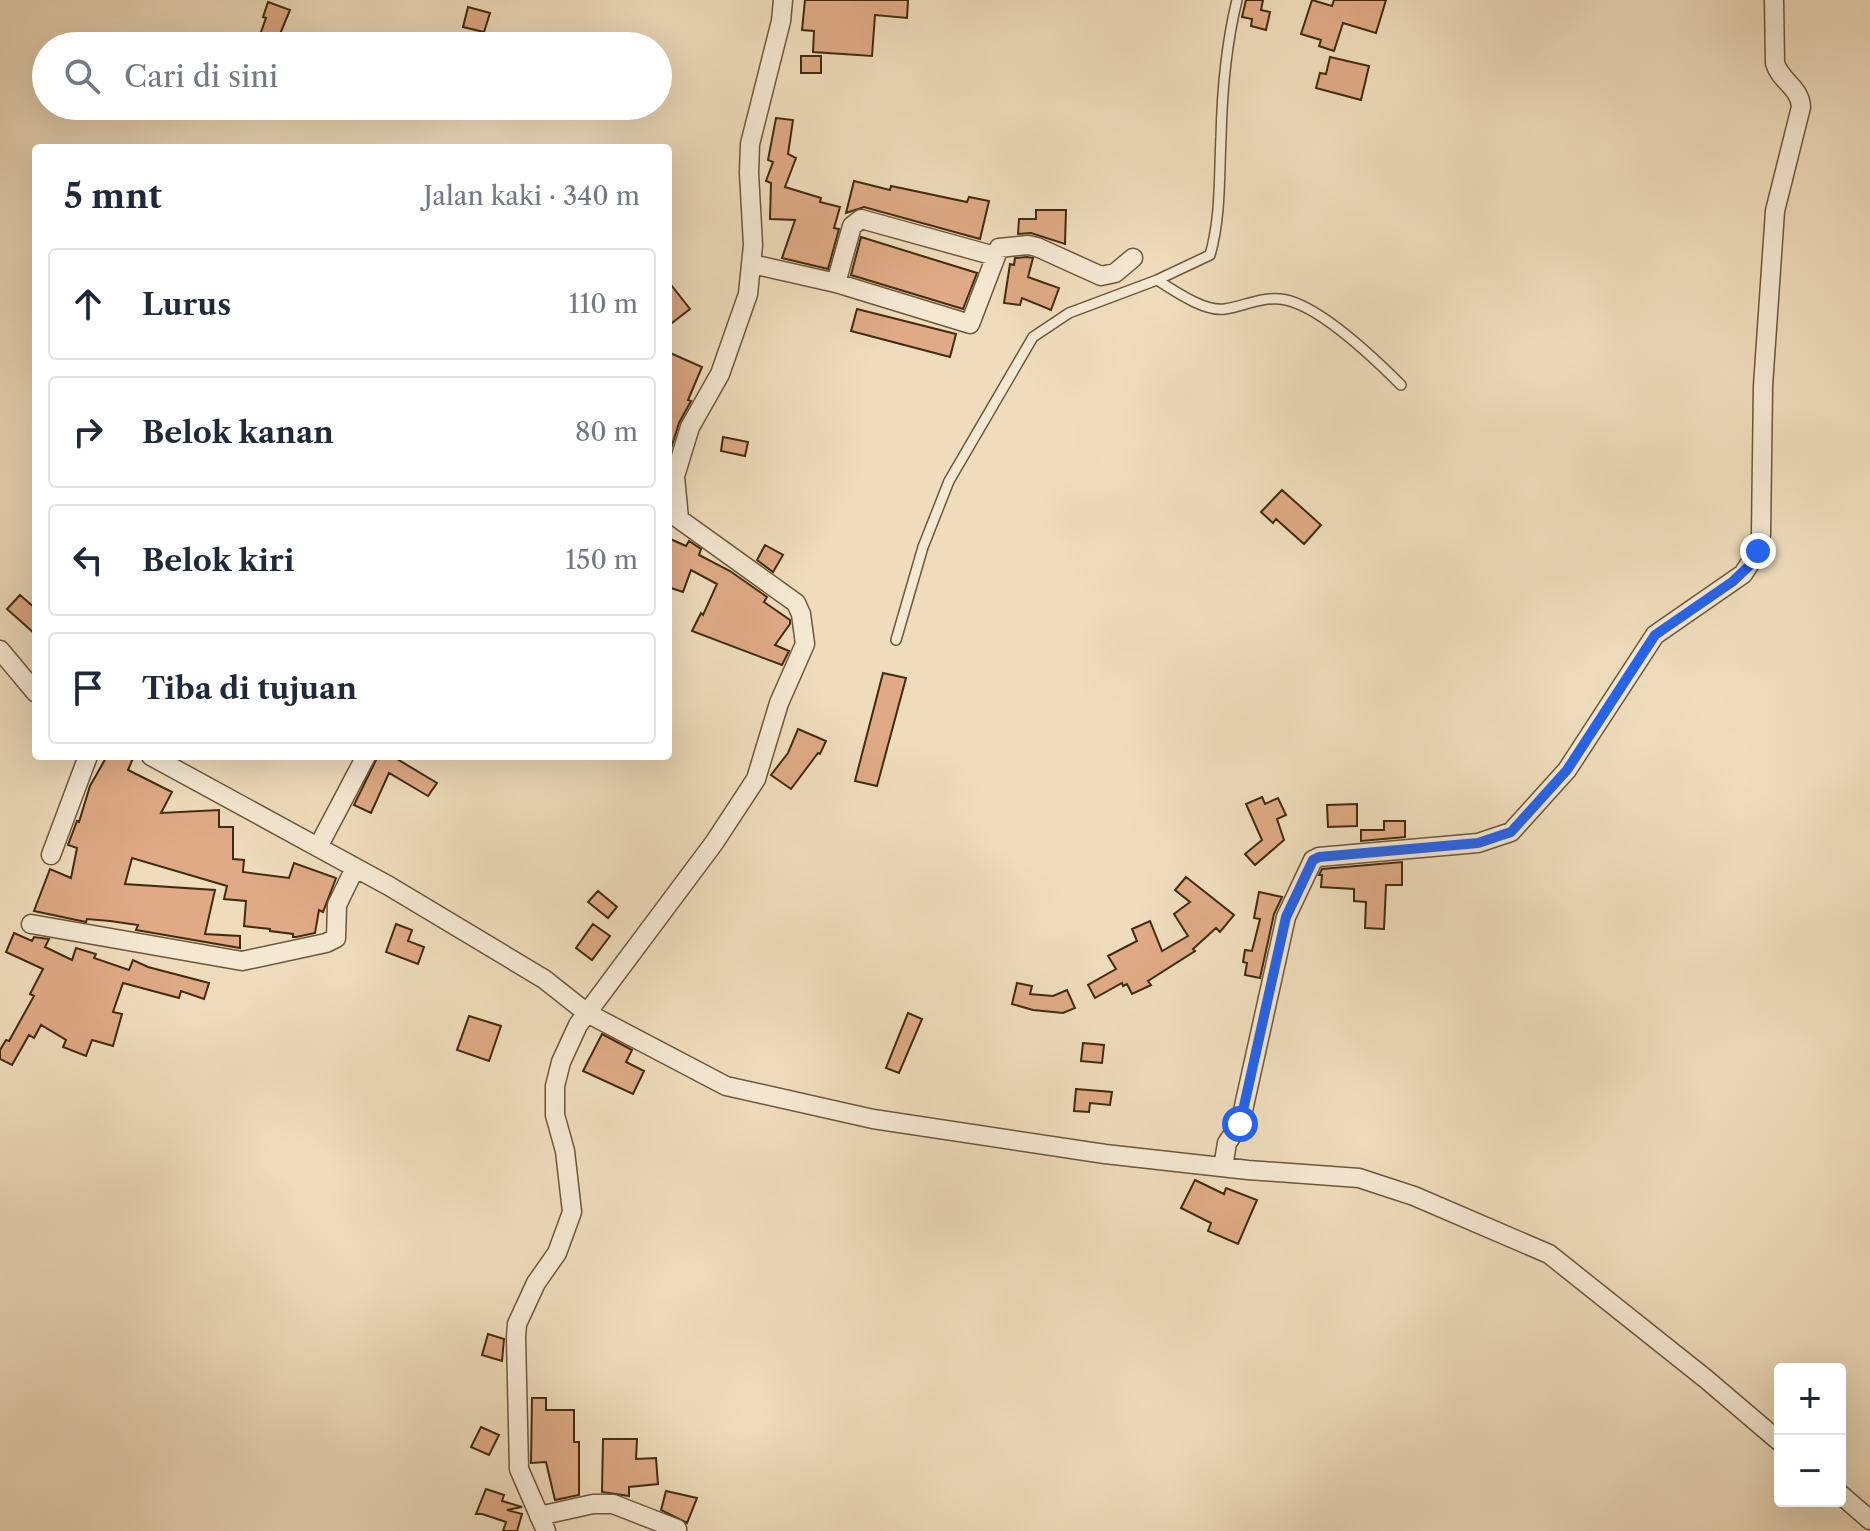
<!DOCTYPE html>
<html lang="id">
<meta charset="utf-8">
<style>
body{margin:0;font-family:"Libre Caslon Text",serif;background:#f2f2f3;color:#1f2937}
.controls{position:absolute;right:24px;bottom:24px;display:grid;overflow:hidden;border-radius:8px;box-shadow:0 8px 32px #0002}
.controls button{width:72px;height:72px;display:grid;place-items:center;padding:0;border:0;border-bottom:2px solid #e0e1e3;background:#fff;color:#1f2937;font:40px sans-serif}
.stop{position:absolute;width:24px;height:24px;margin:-18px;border:6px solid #2563eb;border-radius:50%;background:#fff}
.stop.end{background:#2563eb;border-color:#fff;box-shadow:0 2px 8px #0008}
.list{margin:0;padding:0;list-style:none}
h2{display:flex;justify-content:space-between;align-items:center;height:104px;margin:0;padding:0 32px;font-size:34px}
h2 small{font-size:26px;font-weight:400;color:#747a83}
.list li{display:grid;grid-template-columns:52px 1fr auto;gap:24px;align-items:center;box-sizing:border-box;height:112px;margin:0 16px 16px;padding:0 16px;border:2px solid #e0e1e3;border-radius:8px}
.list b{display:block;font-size:30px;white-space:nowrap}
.list em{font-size:26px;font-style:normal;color:#747a83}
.icon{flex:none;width:44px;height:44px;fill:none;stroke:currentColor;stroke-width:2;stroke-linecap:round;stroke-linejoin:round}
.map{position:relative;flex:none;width:1870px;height:1531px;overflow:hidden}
.search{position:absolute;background:#fff;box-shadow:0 8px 32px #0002;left:32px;top:32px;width:640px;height:88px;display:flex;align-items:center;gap:20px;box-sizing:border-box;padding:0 28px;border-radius:44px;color:#747a83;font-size:30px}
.panel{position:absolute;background:#fff;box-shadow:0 8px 32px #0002;left:32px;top:144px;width:640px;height:616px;border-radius:8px}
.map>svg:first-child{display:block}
.building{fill:#dfaa85;stroke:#422b0c;stroke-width:2}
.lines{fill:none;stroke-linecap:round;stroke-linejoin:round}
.service-casing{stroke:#6d5738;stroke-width:12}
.minor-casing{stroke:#6d5738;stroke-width:21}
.service{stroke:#f5e8d3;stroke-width:9}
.minor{stroke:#f5e8d3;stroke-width:18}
.route{stroke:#2563eb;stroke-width:10}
</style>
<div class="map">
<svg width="1870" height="1531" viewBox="0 0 1870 1531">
<rect width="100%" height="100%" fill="#efdcbc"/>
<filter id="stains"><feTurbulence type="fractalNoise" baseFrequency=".0025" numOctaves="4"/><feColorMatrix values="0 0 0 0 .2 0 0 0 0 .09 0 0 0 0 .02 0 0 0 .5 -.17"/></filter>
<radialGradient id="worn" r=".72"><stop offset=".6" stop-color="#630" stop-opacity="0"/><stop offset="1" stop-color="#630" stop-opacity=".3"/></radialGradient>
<path class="building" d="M 805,0 L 908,0 L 907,18 L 875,15 L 872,56 L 813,52 L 814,31 L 802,30 Z
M 1246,0 L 1263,0 L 1261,10 L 1270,12 L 1266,30 L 1251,26 L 1252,19 L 1242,17 Z
M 1312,0 L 1332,6 L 1334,0 L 1386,0 L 1376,33 L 1343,23 L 1334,51 L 1319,46 L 1321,40 L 1301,34 Z
M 268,2 L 290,10 L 275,46 L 256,46 L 266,18 L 263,17 Z
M 468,7 L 490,13 L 484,32 L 463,27 Z
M 801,56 L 821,56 L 821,73 L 801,73 Z
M 1330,57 L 1369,66 L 1361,100 L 1316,88 L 1320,73 L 1326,74 Z
M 776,118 L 793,120 L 788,154 L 796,158 L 785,187 L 821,198 L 820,202 L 840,207 L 834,228 L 839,229 L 828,269 L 782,258 L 795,220 L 770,219 L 771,183 L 766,181 L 773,162 L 768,160 Z
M 854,181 L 890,190 L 891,186 L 967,202 L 969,197 L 989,201 L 980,239 L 864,207 L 846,213 Z
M 1036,210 L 1066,210 L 1065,244 L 1031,233 L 1018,234 L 1019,219 L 1036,219 Z
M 861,237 L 977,273 L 963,309 L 851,275 Z
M 1027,257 L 1033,258 L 1028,277 L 1059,288 L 1051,310 L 1022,298 L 1020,305 L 1004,303 L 1010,264 L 1014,265 L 1015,258 Z
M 668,281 L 690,309 L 668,326 Z
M 857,309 L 956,334 L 950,357 L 851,331 Z
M 668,352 L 702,367 L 688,400 L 691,401 L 679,423 L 668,458 Z
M 723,437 L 748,442 L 745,456 L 721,451 Z
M 1282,490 L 1321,525 L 1304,544 L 1276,519 L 1273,523 L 1261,512 Z
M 668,538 L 686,546 L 689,541 L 701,549 L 699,555 L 730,571 L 767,597 L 764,602 L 790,620 L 790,624 L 775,645 L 789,651 L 782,665 L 692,631 L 701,613 L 703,615 L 717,584 L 691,570 L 683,592 L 668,587 Z
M 765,545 L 783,555 L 773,572 L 757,560 Z
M 20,595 L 36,609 L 36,635 L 7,609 Z
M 883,673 L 906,678 L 877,786 L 855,781 Z
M 798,729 L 826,741 L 820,754 L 818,753 L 791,789 L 771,775 L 788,753 Z
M 107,756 L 134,756 L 128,770 L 172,792 L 161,813 L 219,810 L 219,827 L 233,827 L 233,859 L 244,860 L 243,872 L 289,878 L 294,863 L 336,878 L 323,912 L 319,910 L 315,933 L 296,937 L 293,937 L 293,934 L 270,931 L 270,929 L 244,926 L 246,901 L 224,899 L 227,886 L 132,858 L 125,884 L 215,890 L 205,934 L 240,936 L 240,948 L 136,930 L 138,925 L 110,921 L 87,919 L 86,922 L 34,911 L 50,869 L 71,878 L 77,848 L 68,845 L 77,821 L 79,822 L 90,786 Z
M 378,756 L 392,756 L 437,783 L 428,796 L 389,773 L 371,813 L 354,805 Z
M 1262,797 L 1265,804 L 1278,798 L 1286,815 L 1277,819 L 1284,840 L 1255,865 L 1245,854 L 1262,840 L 1246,804 Z
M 1357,804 L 1357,826 L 1328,827 L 1327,805 Z
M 1384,821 L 1405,821 L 1405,837 L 1361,841 L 1361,830 L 1384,830 Z
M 1402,862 L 1402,885 L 1386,885 L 1384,929 L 1365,928 L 1366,902 L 1354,901 L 1354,889 L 1321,887 L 1322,875 L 1319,875 L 1322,869 Z
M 1186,877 L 1234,915 L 1220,932 L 1216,928 L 1193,949 L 1195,951 L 1148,981 L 1151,985 L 1132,994 L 1127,984 L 1123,986 L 1122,983 L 1095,998 L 1088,985 L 1116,969 L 1108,956 L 1137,941 L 1132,929 L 1150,921 L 1162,951 L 1188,936 L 1174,914 L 1190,902 L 1175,890 Z
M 598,891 L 617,907 L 608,918 L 588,902 Z
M 1259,892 L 1282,897 L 1274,914 L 1260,978 L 1245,975 L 1247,963 L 1243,962 L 1245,950 L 1252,951 L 1260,919 L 1254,918 Z
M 396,924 L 412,930 L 408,941 L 424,947 L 418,964 L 386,952 Z
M 593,924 L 610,936 L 592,960 L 576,948 Z
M 14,933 L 32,941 L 34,937 L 49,939 L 45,947 L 72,960 L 76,948 L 96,954 L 94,958 L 129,970 L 133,960 L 148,967 L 209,983 L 204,999 L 181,991 L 179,998 L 123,983 L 113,1012 L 122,1014 L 113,1046 L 92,1040 L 86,1056 L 63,1047 L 66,1040 L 41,1025 L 34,1038 L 29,1035 L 12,1065 L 0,1059 L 0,1050 L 6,1040 L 9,1041 L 34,996 L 30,994 L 43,969 L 6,952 Z
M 1017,983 L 1032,986 L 1030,994 L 1053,996 L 1067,990 L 1075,1008 L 1063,1013 L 1033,1010 L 1012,1004 Z
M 908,1013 L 922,1019 L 899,1073 L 886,1068 Z
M 469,1016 L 501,1026 L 489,1061 L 457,1050 Z
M 602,1034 L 632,1050 L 626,1062 L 644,1071 L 633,1094 L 583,1071 Z
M 1083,1043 L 1104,1045 L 1102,1063 L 1081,1061 Z
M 1076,1089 L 1112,1092 L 1110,1105 L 1090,1103 L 1089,1112 L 1074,1111 Z
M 1195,1180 L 1224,1194 L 1226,1188 L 1257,1200 L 1238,1244 L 1208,1231 L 1211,1223 L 1181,1208 Z
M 488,1334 L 504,1339 L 502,1361 L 482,1355 Z
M 532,1398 L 546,1398 L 546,1410 L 574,1410 L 574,1442 L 579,1442 L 579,1495 L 555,1500 L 546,1462 L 531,1463 Z
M 481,1427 L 499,1435 L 489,1455 L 471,1447 Z
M 603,1439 L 637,1439 L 636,1459 L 656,1458 L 658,1484 L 629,1487 L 629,1496 L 602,1492 Z
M 486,1489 L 504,1495 L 502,1501 L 522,1507 L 507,1510 L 522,1514 L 517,1531 L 503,1531 L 506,1522 L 482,1514 L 476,1514 Z
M 666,1491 L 697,1498 L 687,1523 L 661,1510 Z"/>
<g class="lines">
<g class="service-casing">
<path id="service" d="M 1157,280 C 1175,291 1204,312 1225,309 C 1244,306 1261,297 1280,299 C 1316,302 1376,360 1401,385
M 896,640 L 923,547 L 949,481 L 1033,337 L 1069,313 L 1157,280 L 1210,255 C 1221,217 1219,176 1221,137 C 1222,91 1226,45 1237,0"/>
</g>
<g class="minor-casing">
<path id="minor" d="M 752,264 L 836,283 L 970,324 L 999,248 L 1028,245 L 1037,247 L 1101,276 L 1115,273 L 1133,258
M 836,283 L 852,226 L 861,219 L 995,256
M 0,650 L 36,693
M 151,756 L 389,886 L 544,979 L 587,1013 L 726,1086 L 873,1119 L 1105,1154 L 1248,1170 L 1359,1178 L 1414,1196 L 1549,1254 L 1706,1379 L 1780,1442
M 318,847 L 366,756
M 51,855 L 88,756
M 31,924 L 242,961 L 326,943 L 336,938 L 337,905 L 355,868
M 1223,1167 L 1227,1143 L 1240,1124 L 1286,917 L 1313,860 L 1319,857 L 1478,843 L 1511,832 L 1567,770 L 1655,635 L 1743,574 L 1758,551 L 1761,534 L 1763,386 L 1775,211 L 1801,107 C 1800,87 1780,81 1775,63 L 1774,0
M 1840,1494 L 1870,1520
M 539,1516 L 593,1504 L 613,1504 L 677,1529
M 546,1531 L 519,1469 L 516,1337 L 517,1324 L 536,1283 L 557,1253 L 572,1212 L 565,1151 L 555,1115 L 555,1086 L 561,1062 L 578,1025 L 714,843 L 756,779 L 779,703 L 805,644 L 801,614 L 796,603 L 679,519 L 675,476 L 690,427 L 720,374 L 748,294 L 753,245 L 749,173 L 750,144 L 781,21 L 783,0"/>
</g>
<use href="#service" class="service"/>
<use href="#minor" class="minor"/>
</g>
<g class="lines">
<path class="route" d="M 1240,1124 L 1286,917 L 1313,860 L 1319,857 L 1478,843 L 1511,832 L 1567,770 L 1655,635 L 1732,582 L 1752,563 L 1758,551"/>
</g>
<rect width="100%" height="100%" filter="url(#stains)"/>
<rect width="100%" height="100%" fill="url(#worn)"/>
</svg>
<div class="controls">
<button>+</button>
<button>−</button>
</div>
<div class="stop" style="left:1240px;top:1124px"></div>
<div class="stop end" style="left:1758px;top:551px"></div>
<div class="search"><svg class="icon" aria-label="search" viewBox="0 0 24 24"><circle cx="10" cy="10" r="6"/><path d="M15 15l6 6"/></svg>Cari di sini</div>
<section class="panel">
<h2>5 mnt<small>Jalan kaki · 340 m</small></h2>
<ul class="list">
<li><svg class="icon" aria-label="ahead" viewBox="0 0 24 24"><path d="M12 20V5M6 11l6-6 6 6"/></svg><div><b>Lurus</b></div><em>110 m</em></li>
<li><svg class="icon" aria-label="right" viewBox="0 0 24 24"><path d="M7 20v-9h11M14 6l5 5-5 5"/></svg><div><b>Belok kanan</b></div><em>80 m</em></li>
<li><svg class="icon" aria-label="left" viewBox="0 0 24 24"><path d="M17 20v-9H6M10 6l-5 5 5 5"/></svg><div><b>Belok kiri</b></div><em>150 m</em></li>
<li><svg class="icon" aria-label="arrive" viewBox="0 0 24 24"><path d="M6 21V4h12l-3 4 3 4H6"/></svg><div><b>Tiba di tujuan</b></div></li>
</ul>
</section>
</div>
